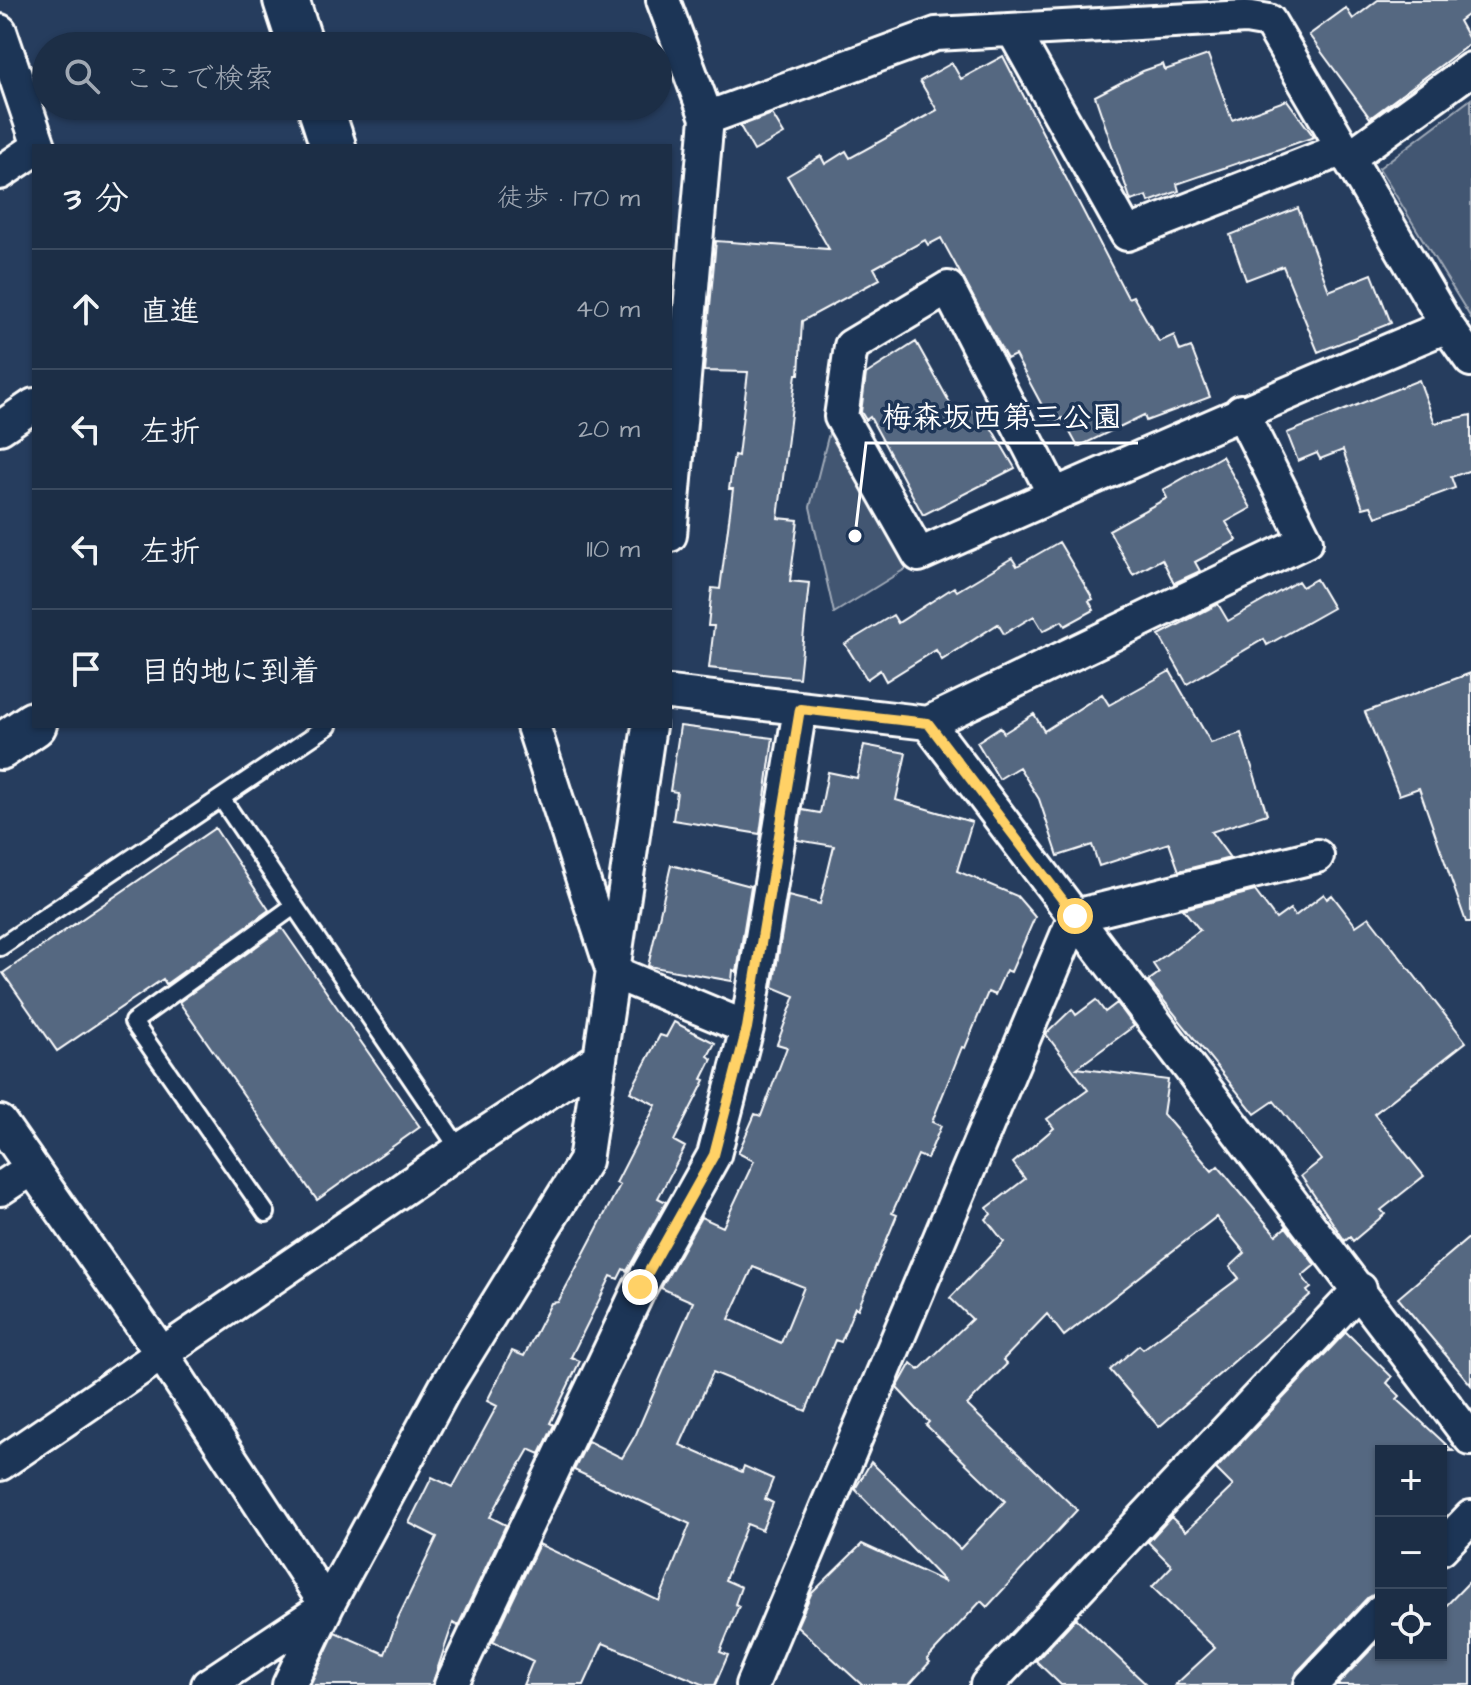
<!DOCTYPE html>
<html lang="ja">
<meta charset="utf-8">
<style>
body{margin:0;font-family:"Architects Daughter","Klee One",sans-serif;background:#293a51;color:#f1f3f6}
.controls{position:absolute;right:24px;bottom:24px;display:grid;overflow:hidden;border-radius:0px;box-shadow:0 2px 6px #0004}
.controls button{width:72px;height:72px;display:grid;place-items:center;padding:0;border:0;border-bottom:2px solid #3a4a5f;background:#1c2e46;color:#f1f3f6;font:40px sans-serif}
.stop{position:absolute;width:24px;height:24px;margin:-18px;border:6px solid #ffd166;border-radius:50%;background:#fff}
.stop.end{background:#ffd166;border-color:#fff;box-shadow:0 2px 8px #0008}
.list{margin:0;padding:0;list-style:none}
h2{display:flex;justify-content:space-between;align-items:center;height:104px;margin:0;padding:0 32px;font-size:34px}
h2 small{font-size:26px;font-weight:400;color:#a0a8b3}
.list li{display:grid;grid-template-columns:52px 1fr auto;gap:24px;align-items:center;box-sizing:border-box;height:120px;padding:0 32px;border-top:2px solid #3a4a5f}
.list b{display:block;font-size:30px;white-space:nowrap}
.list em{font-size:26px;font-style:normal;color:#a0a8b3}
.icon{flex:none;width:44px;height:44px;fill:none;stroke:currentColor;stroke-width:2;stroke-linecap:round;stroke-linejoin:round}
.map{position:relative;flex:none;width:1471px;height:1685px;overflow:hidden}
.search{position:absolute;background:#1c2e46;box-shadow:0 2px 6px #0004;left:32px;top:32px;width:640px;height:88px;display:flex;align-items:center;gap:20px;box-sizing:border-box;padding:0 28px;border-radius:44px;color:#a0a8b3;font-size:30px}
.panel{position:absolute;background:#1c2e46;box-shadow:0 2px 6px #0004;left:32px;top:144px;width:640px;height:584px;border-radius:0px}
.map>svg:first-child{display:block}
.green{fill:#425672;stroke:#a0aab8;stroke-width:2}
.building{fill:#556781;stroke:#fff;stroke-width:2;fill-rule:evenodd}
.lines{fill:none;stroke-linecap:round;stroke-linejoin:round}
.lane-casing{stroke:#fff;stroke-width:22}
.street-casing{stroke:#fff;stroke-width:38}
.secondary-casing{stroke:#fff;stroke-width:50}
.lane{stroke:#1d3557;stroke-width:16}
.street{stroke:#1d3557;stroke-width:32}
.secondary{stroke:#1d3557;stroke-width:44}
.route{stroke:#ffd166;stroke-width:10}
.leader{fill:none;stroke:#fff;stroke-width:3}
.callout-dot{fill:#fff;stroke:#1d3557;stroke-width:3}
.callout-label{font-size:30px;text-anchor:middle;font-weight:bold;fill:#fff;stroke:#1d3557;stroke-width:7;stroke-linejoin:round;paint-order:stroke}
</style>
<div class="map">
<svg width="1471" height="1685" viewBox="0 0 1471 1685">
<rect width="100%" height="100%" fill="#263d5e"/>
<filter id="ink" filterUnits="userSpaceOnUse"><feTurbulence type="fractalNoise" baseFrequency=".0125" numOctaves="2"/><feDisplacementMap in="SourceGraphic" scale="16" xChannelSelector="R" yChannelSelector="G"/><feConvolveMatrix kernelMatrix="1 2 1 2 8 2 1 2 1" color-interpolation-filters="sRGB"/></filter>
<g filter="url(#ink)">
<path class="green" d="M 1471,99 L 1471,318 L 1379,168 Z
M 830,429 L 910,566 L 834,613 L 810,507 Z"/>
<path class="building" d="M 1378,0 L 1471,0 L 1471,12 L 1459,21 L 1471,43 L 1370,118 L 1309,35 L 1346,8 L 1353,19 Z
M 1208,55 L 1232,120 L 1287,100 L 1314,137 L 1177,184 L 1179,191 L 1149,202 L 1147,196 L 1131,201 L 1095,96 L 1143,71 L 1163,64 L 1165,70 Z
M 1003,56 L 1128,298 L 1133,296 L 1159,342 L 1174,335 L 1180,351 L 1191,347 L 1210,397 L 1146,421 L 1144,415 L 1078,447 L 1062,418 L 1052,424 L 1015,355 L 1007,359 L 941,238 L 928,245 L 925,240 L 874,268 L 880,279 L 802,321 L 799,374 L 796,374 L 778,518 L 798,520 L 790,581 L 809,583 L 799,678 L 709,668 L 714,626 L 708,626 L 712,588 L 720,589 L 733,489 L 729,489 L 734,455 L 738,456 L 748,372 L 704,371 L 716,241 L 829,249 L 787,176 L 821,156 L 825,164 L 846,151 L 850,158 L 937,110 L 920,81 L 952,63 L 961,79 Z
M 772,114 L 784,134 L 754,151 L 740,126 Z
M 1298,208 L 1329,291 L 1372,274 L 1391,323 L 1318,352 L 1283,266 L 1246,280 L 1230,235 Z
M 916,342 L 959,419 L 979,407 L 1015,468 L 923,515 L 870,417 L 866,420 L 861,412 L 866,374 Z
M 1419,380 L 1435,423 L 1471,415 L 1471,470 L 1451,477 L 1455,488 L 1376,517 L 1371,506 L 1363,508 L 1343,450 L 1320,459 L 1317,453 L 1298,461 L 1287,433 Z
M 1222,456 L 1251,508 L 1226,522 L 1237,540 L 1195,562 L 1200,571 L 1174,583 L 1162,559 L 1133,575 L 1109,530 L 1167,498 L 1163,490 Z
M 1059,542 L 1093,599 L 1089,601 L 1094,610 L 1065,626 L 1062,621 L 1043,631 L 1034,616 L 1004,634 L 998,624 L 942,660 L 936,650 L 886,681 L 880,670 L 867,679 L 845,644 L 893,615 L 898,623 L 954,587 L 957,591 L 1012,558 L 1017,566 Z
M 1316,579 L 1333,608 L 1267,645 L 1264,639 L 1187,684 L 1159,635 L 1218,604 L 1228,621 L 1298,581 L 1302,587 Z
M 1170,671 L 1211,743 L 1241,733 L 1267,814 L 1211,832 L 1230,858 L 1179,871 L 1169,843 L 1099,866 L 1092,845 L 1058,856 L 1039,799 L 1019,767 L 999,779 L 977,742 L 1000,727 L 1004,733 L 1034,714 L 1044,731 L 1102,694 L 1109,705 Z
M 1471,673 L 1471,922 L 1466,922 L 1419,788 L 1399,795 L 1365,712 Z
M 680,726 L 773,738 L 760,834 L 673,820 L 677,792 L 670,791 Z
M 864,745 L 906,753 L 896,800 L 972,822 L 957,871 L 1017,896 L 1035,917 L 1011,972 L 1006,970 L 995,995 L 988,992 L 965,1048 L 962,1047 L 932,1122 L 941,1126 L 927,1159 L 918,1155 L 892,1213 L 897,1215 L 858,1309 L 855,1307 L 841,1342 L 835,1340 L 806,1411 L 713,1372 L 680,1445 L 742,1472 L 744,1466 L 773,1479 L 765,1499 L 773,1503 L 762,1530 L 747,1524 L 725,1580 L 741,1587 L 735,1604 L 739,1606 L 720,1652 L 728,1655 L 715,1685 L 705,1685 L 603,1643 L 584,1685 L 523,1685 L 533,1661 L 493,1642 L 539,1544 L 659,1601 L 690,1524 L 574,1470 L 588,1441 L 622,1458 L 636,1434 L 693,1302 L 661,1288 L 701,1217 L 723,1227 L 754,1161 L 738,1153 L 755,1114 L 761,1116 L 787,1047 L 777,1044 L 795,996 L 773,987 L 788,896 L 820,904 L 834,846 L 797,840 L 802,810 L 820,813 L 828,772 L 857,778 ZM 753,1267 L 804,1287 L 781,1343 L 729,1319 Z
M 215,828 L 269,910 L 166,984 L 163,979 L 57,1051 L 3,973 Z
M 671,865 L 751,886 L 737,972 L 733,970 L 732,981 L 648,966 Z
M 1255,891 L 1276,919 L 1290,909 L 1295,916 L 1324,894 L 1327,899 L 1332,895 L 1356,926 L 1369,917 L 1466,1042 L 1374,1114 L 1424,1176 L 1381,1210 L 1385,1214 L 1353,1241 L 1350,1237 L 1345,1241 L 1301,1176 L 1321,1160 L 1274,1101 L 1255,1114 L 1148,981 L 1159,973 L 1153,964 L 1200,930 L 1183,909 Z
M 282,928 L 420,1127 L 317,1200 L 179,1002 Z
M 1096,1000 L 1105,1012 L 1117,1003 L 1134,1026 L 1077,1068 L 1168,1080 L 1163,1114 L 1212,1171 L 1218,1166 L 1276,1235 L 1286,1227 L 1315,1265 L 1302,1276 L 1311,1288 L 1307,1291 L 1310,1295 L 1159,1427 L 1110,1370 L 1139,1345 L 1143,1349 L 1239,1278 L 1230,1267 L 1245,1253 L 1216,1217 L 1064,1336 L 1047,1314 L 1003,1360 L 1007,1364 L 967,1405 L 1077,1510 L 987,1607 L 981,1601 L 927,1659 L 930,1662 L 909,1685 L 862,1685 L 797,1626 L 811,1594 L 862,1544 L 945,1582 L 855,1489 L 871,1462 L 960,1549 L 1005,1501 L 926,1425 L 929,1422 L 897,1388 L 911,1363 L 919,1370 L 972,1319 L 950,1298 L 1004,1242 L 986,1219 L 991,1214 L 987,1208 L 1025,1179 L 1013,1163 L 1054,1128 L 1047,1119 L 1088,1090 L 1046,1034 L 1072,1009 L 1076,1015 Z
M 674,1022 L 715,1043 L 708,1056 L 712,1059 L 702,1079 L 705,1080 L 674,1141 L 685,1147 L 658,1198 L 666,1202 L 627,1271 L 623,1269 L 618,1279 L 611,1276 L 571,1357 L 580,1361 L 550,1423 L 554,1425 L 540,1454 L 529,1449 L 490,1517 L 506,1525 L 458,1626 L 453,1623 L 432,1685 L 310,1685 L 335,1632 L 385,1654 L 398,1618 L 437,1537 L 409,1523 L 432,1477 L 453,1487 L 497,1406 L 487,1401 L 512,1351 L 524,1356 L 551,1303 L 558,1302 L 571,1278 L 620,1185 L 616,1183 L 656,1105 L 630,1092 L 660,1035 L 666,1037 Z
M 1471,1236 L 1471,1385 L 1398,1298 Z
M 1346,1332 L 1392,1377 L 1387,1383 L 1400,1396 L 1397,1399 L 1453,1451 L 1381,1451 L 1381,1593 L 1367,1598 L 1297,1672 L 1293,1685 L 1175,1685 L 1215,1648 L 1152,1587 L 1172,1566 L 1148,1542 L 1171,1517 L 1186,1531 L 1233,1486 L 1216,1469 Z
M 1471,1580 L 1471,1685 L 1337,1685 L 1381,1639 L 1381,1655 L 1441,1655 L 1441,1611 Z
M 1076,1618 L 1147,1685 L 1061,1685 L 1036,1661 Z"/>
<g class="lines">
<g class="lane-casing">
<path id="lane" d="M 221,798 L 460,1150
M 0,947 L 328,726
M 266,1213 L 133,1022 L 294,906"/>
</g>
<g class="street-casing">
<path id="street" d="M 663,0 L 707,118 L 670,535
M 0,31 L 39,146
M 1014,32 L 1127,234 L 1343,149
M 707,118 L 936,34 L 1246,17 L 1269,21 L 1447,326 L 1471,360
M 1348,158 L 1471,69
M 0,173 L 34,150
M 0,428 L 34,405
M 1054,494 L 948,288 L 851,346 L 841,417 L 919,555 C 1094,477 1270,400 1447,326
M 670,693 L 928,723 L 1471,1439
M 928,723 L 1306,541 L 1241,411
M 533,726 L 613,972 L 747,1028 L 800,709
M 0,1122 L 162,1354 L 327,1606
M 0,1189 L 32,1168
M 0,1464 L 460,1150 L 600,1058
M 1441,1548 L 1471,1517
M 208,1685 L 327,1606
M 289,1685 L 327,1606 L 446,1386 L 585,1161 L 649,726
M 451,1685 L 640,1287 L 714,1155 L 747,1028
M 752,1685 L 1075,916 L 1317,856
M 987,1685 L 1360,1289
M 1311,1685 L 1381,1611"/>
</g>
<g class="secondary-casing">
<path id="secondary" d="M 286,0 L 301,46
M 320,106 L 333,146
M 0,747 L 34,724"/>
</g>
<use href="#lane" class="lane"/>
<use href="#street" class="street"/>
<use href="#secondary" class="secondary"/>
</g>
</g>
<g class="lines" filter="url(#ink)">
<path class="route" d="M 640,1287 L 714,1155 L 747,1028 L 800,709 L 928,723 L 1075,916"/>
</g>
<path class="leader" d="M855 536L866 443H1138"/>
<circle class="callout-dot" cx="855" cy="536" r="8"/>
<g class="callout-label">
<text x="1002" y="427">梅森坂西第三公園</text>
</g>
</svg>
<div class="controls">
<button>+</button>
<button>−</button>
<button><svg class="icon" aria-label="locate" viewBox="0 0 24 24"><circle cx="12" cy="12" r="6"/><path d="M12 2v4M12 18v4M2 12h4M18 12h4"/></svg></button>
</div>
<div class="stop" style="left:1075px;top:916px"></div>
<div class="stop end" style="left:640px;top:1287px"></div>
<div class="search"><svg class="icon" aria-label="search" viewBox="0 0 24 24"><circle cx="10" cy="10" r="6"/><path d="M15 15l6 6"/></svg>ここで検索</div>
<section class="panel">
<h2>3 分<small>徒歩 · 170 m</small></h2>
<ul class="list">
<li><svg class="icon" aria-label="ahead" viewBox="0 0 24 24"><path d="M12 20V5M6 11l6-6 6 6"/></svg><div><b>直進</b></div><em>40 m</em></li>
<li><svg class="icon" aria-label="left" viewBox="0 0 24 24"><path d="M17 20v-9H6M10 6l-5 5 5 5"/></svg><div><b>左折</b></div><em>20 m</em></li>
<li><svg class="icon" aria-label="left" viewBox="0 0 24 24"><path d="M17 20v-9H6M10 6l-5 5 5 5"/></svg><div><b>左折</b></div><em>110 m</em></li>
<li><svg class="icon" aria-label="arrive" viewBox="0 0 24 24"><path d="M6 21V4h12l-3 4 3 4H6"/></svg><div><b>目的地に到着</b></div></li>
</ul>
</section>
</div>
